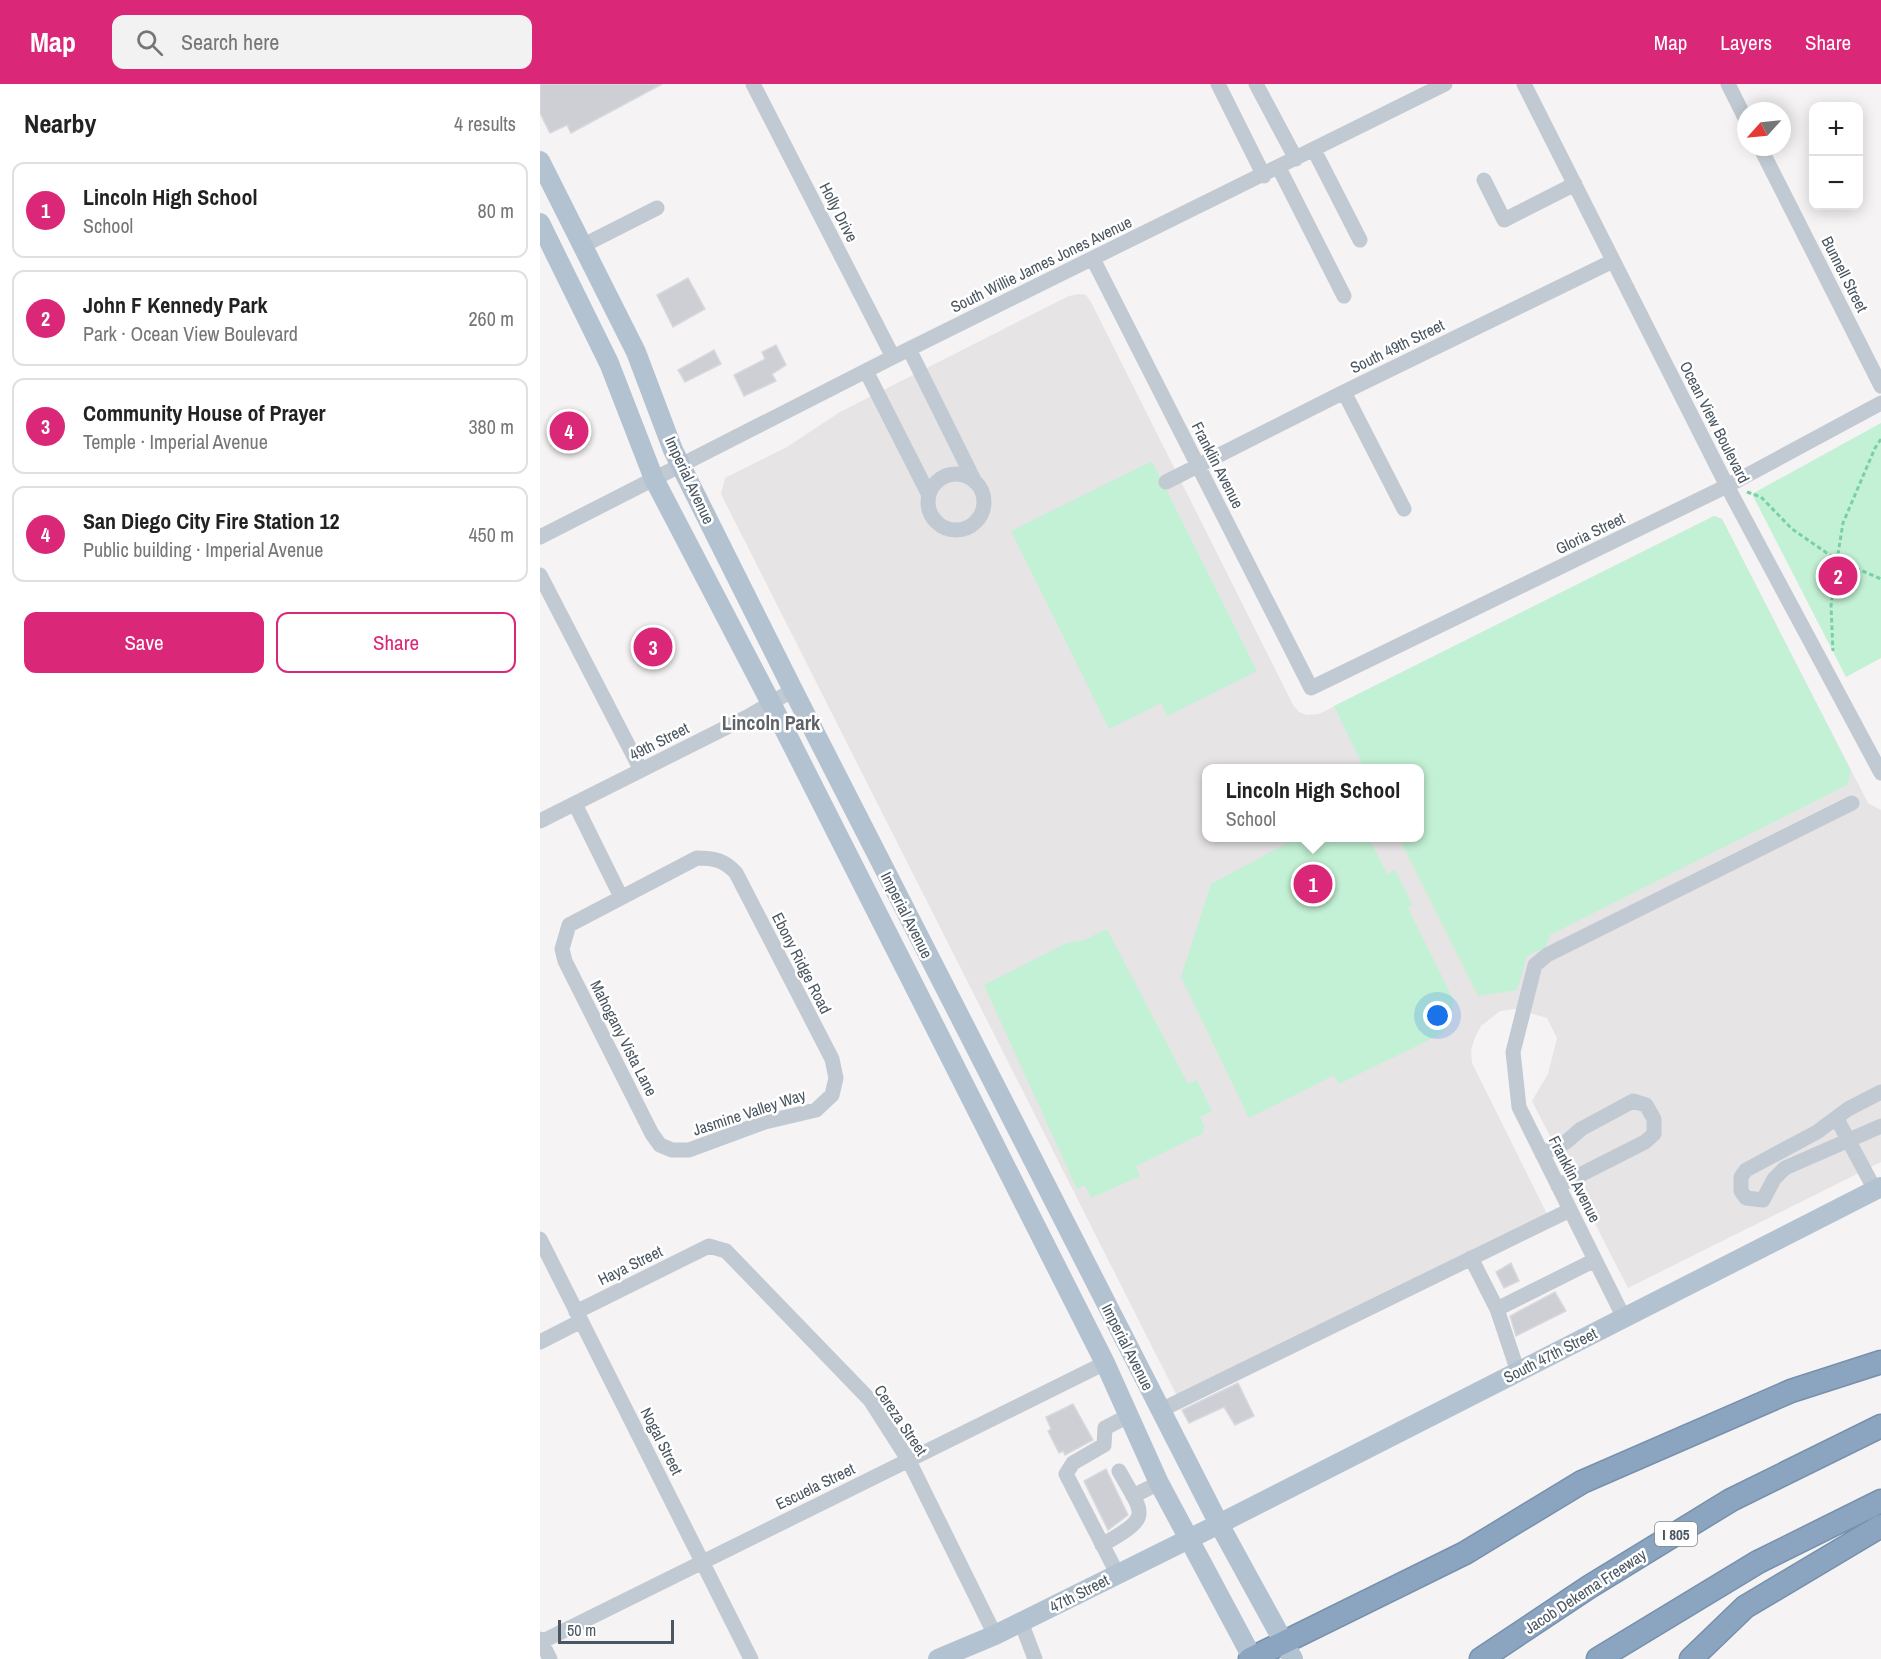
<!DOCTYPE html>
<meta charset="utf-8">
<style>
body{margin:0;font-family:"Archivo Narrow",sans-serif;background:#f2f2f2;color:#222}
.controls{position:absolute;right:18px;top:18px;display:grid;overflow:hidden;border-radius:12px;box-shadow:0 3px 15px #0003}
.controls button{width:54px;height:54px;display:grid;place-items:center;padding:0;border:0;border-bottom:2px solid #e0e0e0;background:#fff;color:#222;font:30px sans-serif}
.compass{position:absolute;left:1197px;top:18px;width:54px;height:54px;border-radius:50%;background:#fff;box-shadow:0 3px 15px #0003;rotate:243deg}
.scale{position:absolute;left:18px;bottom:15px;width:116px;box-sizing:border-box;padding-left:6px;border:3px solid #4a5661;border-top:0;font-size:16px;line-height:21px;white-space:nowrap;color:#4a5661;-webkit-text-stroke:4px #fff;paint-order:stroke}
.you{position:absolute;left:898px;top:932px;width:21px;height:21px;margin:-15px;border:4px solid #fff;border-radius:50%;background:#1a73e8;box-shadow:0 0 0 9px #1a73e833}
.badge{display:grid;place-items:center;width:39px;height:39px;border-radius:50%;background:#db2777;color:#fff;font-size:20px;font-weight:700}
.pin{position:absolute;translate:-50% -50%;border:3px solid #fff;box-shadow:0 2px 6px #0006}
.popup{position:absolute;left:662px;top:680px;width:222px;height:78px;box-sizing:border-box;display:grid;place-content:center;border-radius:12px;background:#fff;filter:drop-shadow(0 2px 4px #0005);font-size:20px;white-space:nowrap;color:#767676}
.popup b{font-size:22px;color:#222}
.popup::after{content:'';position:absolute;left:50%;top:100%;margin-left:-12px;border:12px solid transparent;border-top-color:#fff}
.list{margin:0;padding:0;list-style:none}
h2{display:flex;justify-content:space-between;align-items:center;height:78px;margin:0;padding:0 24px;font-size:26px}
h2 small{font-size:20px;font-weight:400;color:#767676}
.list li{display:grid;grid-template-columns:39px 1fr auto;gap:18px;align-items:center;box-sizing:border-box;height:96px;margin:0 12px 12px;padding:0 12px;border:2px solid #e0e0e0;border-radius:12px}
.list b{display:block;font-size:22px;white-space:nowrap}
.list p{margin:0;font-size:20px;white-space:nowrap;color:#767676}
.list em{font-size:20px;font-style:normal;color:#767676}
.actions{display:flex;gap:12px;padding:18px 24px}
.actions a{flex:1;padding:14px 0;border:2px solid #db2777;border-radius:12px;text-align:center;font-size:21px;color:#db2777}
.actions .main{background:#db2777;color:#fff}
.icon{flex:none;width:33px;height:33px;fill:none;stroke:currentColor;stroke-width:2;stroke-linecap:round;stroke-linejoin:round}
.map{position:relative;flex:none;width:1341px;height:1575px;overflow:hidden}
header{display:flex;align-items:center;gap:36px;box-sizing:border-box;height:84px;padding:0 30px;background:#db2777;color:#fff}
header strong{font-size:28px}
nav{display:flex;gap:33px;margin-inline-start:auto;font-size:21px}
.search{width:420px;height:54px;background:#f2f2f2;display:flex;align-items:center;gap:15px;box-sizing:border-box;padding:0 21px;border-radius:12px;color:#767676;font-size:22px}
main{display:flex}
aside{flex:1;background:#fff}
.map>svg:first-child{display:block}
.education{fill:#e6e4e5;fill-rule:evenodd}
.green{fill:#c3f1d5}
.building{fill:#cdcfd5;stroke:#d7d9de;stroke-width:1.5}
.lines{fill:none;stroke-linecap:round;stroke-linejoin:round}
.highway-casing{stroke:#7690ad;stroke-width:25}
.path{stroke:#7ad0a6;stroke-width:3;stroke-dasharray:4.5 3;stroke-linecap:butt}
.minor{stroke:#c1cad2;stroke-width:15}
.major{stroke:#b3c2d1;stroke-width:20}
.highway{stroke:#8ba5c1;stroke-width:22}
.labels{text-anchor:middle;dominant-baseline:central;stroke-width:5;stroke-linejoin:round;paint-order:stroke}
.shield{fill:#fff;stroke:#808990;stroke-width:1.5}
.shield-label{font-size:15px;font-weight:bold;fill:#4a5661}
.street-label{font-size:16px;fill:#4a5661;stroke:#fff}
.quarter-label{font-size:20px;font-weight:bold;fill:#5f6368;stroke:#fff}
</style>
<header>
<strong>Map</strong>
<div class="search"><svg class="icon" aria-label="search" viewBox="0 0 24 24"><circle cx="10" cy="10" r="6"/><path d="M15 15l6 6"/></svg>Search here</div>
<nav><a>Map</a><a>Layers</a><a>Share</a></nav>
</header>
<main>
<aside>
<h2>Nearby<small>4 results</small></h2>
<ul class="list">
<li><span class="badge">1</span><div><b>Lincoln High School</b><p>School</p></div><em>80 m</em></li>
<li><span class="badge">2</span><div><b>John F Kennedy Park</b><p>Park · Ocean View Boulevard</p></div><em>260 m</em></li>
<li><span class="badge">3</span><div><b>Community House of Prayer</b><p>Temple · Imperial Avenue</p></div><em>380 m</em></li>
<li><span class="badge">4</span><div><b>San Diego City Fire Station 12</b><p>Public building · Imperial Avenue</p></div><em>450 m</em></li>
</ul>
<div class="actions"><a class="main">Save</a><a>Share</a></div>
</aside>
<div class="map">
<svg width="1341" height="1575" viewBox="0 0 1341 1575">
<rect width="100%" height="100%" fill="#f5f3f3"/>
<path class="education" d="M 539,210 L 546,211 L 551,218 L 753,621 L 759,628 L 767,631 L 779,630 L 1174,432 L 1182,435 L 1328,719 L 1341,726 L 1341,1078 L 1088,1204 L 992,1017 L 1008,990 L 1017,954 L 1007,934 L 975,925 L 960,927 L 941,942 L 935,953 L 931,966 L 932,979 L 1007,1130 L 638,1314 L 181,410 L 185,394 L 247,363 L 300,328 L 529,212 ZM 666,684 L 880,684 L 880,754 L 666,754 Z"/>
<path class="green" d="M 1341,339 L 1341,574 L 1306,593 L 1212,410 Z
M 612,377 L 717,587 L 627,632 L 621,619 L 569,645 L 471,447 Z
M 1174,432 L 1182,435 L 1311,687 L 1307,701 L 1010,851 L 1006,863 L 987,872 L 977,906 L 938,912 L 859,754 L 880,754 L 880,684 L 824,684 L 794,622 Z
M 757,754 L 829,754 L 847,790 L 855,786 L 872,820 L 868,824 L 914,917 L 903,949 L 799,1000 L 794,991 L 709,1034 L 641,893 L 671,800 Z
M 567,845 L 648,1000 L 657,996 L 672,1027 L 660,1033 L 664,1042 L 663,1049 L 596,1082 L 600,1092 L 551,1114 L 545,1101 L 537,1105 L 444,901 L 527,859 L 544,856 Z"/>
<path class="building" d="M 0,0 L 122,0 L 31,49 L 27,41 L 10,49 L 0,29 Z
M 148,194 L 165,225 L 133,243 L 117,211 Z
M 236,261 L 246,281 L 232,290 L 236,297 L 204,312 L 194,291 L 225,275 L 222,268 Z
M 174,266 L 181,280 L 145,298 L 138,286 Z
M 971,1179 L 979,1197 L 964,1204 L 956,1188 Z
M 1015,1208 L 1026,1227 L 976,1252 L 970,1232 Z
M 698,1299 L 714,1332 L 695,1341 L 684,1323 L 649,1339 L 642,1326 Z
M 533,1320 L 553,1356 L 525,1371 L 523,1367 L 519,1369 L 508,1347 L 511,1345 L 506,1333 Z
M 566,1385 L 588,1431 L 568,1446 L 544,1397 Z"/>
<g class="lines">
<g class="highway-casing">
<path id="highway" d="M 710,1575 L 925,1469 L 1042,1398 L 1251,1307 L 1341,1278
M 941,1575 L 1049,1503 L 1191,1416 L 1341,1342
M 1058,1575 L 1218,1478 L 1341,1417
M 1151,1575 L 1205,1523 L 1341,1442"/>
</g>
<path class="path" d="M 1341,355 L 1335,364 L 1303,439 L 1297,476 L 1341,495
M 1207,408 L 1221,413 L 1252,445 L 1297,476 L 1291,522 L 1293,567"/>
<path class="minor" d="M 213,0 L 353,273
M 678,0 L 724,92
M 716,0 L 756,75
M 984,0 L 1187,402 L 1341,689
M 1188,0 L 1206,36
M 1220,63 L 1341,302
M 774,66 L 820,156
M 739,84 L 804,212
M 944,96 L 964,136 L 1035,100
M 44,161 L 117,124
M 553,175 L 771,604 L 1187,402 L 1341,319
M 369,265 L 435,398
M 326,287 L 389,411
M 804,308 L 864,425
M388 418a28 28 0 1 1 56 0a28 28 0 1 1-56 0Z
M 626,398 L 804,308 L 1073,177
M 0,453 L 353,273 L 905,0
M 0,491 L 101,686
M 35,720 L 81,813
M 0,737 L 209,632 L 253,606
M 157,774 C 174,774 184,776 196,789 L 292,975 L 296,994 L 292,1011 L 276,1026 L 225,1038 L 149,1066 L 132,1066 L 120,1061 L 112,1050 L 25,877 L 22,865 L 29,841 Z
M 1341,1008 L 1308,1025 L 1277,1048 L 1206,1086 L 1201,1093 L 1201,1107 L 1206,1114 L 1223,1116 L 1234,1095 L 1245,1084 L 1341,1042
M 1297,1035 L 1335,1106
M 1002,1070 L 1026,1058 L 1041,1045 L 1093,1017 L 1106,1021 L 1114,1035 L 1114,1050 L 1105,1058 L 1018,1102
M 0,1155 L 211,1575
M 931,1174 L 957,1225
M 36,1228 L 169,1162 L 186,1167 L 330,1316 L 369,1377 L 455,1551
M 1084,1234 L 979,1023 L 973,968 L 995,881 L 1007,871 L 1312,719
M 0,1258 L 41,1237
M 978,1288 L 957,1225 L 1055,1176
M 621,1326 L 1030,1126
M 593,1412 L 619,1399
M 562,1461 C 612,1432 605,1433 579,1387
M 577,1489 L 526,1390 L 533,1379 L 564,1361 L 565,1344 L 590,1331
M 481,1538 L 495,1575
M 0,1555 L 10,1575
M 1,1558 L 565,1279"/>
<path class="major" d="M 0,77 L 96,268 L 133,366 L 253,606 L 679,1440 L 753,1575
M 0,139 L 69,279 L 114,395 L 231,619 L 565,1279 L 619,1399 L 713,1575
M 398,1575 L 455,1551 L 679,1440 L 1341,1103"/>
<use href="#highway" class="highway"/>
</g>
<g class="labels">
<rect class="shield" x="1115" y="1438" width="42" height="24" rx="4.5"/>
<g class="shield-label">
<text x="1136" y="1450">I 805</text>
</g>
<g class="street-label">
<text transform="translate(299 128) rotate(63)">Holly Drive</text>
<text transform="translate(501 180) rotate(-26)">South Willie James Jones Avenue</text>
<text transform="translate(1305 190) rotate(63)">Bunnell Street</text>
<text transform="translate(857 262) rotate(-26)">South 49th Street</text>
<text transform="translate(1175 338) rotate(63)">Ocean View Boulevard</text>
<text transform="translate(678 381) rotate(63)">Franklin Avenue</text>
<text transform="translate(150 396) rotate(65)">Imperial Avenue</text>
<text transform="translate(1050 449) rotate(-26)">Gloria Street</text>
<text transform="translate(119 657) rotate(-27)">49th Street</text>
<text transform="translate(367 831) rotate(63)">Imperial Avenue</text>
<text transform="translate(262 879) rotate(63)">Ebony Ridge Road</text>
<text transform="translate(84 954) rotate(63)">Mahogany Vista Lane</text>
<text transform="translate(209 1028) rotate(-18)">Jasmine Valley Way</text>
<text transform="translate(1035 1095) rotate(63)">Franklin Avenue</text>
<text transform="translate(90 1181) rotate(-26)">Haya Street</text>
<text transform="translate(588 1263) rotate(63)">Imperial Avenue</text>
<text transform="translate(1010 1271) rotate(-27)">South 47th Street</text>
<text transform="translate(361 1336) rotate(56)">Cereza Street</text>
<text transform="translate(122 1357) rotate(63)">Nogal Street</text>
<text transform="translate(275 1402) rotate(-26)">Escuela Street</text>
<text transform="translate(1045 1507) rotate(-33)">Jacob Dekema Freeway</text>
<text transform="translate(539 1509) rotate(-27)">47th Street</text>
</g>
<g class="quarter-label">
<text x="231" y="638">Lincoln Park</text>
</g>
</g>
</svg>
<div class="controls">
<button>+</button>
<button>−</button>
</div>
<svg class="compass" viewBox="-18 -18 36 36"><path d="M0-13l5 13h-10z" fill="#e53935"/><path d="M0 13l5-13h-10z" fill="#767676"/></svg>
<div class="scale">50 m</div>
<div class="you"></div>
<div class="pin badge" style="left:773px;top:800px">1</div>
<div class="popup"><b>Lincoln High School</b>School</div>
<div class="pin badge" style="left:1298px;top:492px">2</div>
<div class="pin badge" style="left:113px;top:563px">3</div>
<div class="pin badge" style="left:29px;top:347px">4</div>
</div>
</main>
